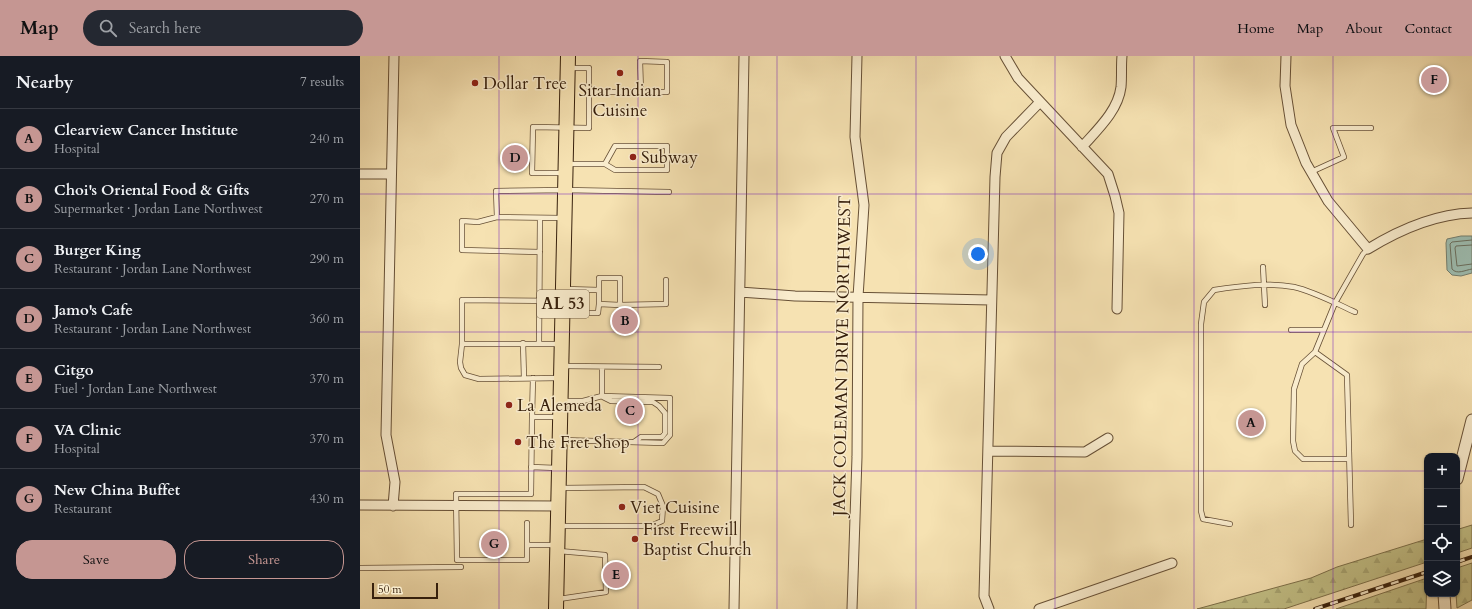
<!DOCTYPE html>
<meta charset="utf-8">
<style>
body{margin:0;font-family:Cardo,serif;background:#242831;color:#f1f3f6}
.controls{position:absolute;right:12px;bottom:12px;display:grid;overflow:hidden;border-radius:8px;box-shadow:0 1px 3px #0004}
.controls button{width:36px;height:36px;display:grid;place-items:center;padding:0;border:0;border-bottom:1px solid #363941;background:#171b24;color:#f1f3f6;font:20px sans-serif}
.scale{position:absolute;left:12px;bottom:10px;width:66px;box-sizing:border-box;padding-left:4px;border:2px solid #37200c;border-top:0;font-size:11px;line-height:14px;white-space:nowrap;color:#37200c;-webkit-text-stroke:3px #f9eccd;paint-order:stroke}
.you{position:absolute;left:618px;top:198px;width:14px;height:14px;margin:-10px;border:3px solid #fff;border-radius:50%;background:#1a73e8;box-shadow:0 0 0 6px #1a73e833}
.badge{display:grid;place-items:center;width:26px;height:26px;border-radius:50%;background:#c59692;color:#111;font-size:13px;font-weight:700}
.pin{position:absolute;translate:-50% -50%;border:2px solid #fff;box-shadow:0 1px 4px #0006}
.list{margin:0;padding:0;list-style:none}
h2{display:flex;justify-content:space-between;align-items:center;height:52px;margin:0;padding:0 16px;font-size:17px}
h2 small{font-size:13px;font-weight:400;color:#9ea1a6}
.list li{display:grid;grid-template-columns:26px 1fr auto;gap:12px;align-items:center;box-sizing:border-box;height:60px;padding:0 16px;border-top:1px solid #363941}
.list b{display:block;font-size:15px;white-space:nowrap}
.list p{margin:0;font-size:13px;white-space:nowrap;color:#9ea1a6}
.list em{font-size:13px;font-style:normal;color:#9ea1a6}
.actions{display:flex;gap:8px;padding:12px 16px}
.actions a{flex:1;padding:9px 0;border:1px solid #c59692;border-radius:16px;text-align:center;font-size:14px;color:#c59692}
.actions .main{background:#c59692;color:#111}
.icon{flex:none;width:22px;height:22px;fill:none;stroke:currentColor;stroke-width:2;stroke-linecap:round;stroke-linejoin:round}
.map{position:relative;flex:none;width:1112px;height:553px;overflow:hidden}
header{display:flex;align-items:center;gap:24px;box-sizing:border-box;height:56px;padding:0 20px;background:#c59692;color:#111}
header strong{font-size:19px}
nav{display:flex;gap:22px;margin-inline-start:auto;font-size:14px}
.search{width:280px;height:36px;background:#242831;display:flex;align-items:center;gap:10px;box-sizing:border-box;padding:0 14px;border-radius:22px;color:#9ea1a6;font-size:15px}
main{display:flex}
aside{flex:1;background:#171b24}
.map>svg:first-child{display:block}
.forest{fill:url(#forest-firs);stroke:#7d704a}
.water{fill:#9dbdb1;stroke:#747e6f}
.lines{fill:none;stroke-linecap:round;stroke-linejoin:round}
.shore{stroke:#6a6e5e;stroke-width:1}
.service-casing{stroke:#675036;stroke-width:6}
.minor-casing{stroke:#675036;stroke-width:11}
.tertiary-casing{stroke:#675036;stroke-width:13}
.primary-casing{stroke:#37200c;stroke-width:16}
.service{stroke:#f9eccd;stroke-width:4.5}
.minor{stroke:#f9eccd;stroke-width:9}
.tertiary{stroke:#f9eccd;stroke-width:11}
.primary{stroke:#f6e2b2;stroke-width:14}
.rail-casing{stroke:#37200c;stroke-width:4}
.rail{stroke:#f9eccd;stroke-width:2.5;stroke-dasharray:8;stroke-linecap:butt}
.grid{fill:none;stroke:#7b2cbf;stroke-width:1;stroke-opacity:0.55}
.poi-dot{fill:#8f2418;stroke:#f9eccd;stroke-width:1.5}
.labels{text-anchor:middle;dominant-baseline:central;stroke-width:3;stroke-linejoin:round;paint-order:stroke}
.shield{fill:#f9eccd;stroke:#715d46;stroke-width:1}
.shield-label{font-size:16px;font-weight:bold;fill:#37200c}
.poi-label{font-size:17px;fill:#37200c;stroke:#f9eccd;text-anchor:start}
.street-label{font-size:17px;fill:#37200c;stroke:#f9eccd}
</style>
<header>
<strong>Map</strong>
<div class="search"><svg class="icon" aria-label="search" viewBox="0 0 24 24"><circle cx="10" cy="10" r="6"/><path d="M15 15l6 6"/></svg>Search here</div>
<nav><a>Home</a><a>Map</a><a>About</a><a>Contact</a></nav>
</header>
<main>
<aside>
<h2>Nearby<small>7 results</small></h2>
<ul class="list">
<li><span class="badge">A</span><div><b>Clearview Cancer Institute</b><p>Hospital</p></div><em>240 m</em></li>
<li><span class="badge">B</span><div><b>Choi's Oriental Food &amp; Gifts</b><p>Supermarket · Jordan Lane Northwest</p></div><em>270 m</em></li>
<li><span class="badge">C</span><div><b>Burger King</b><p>Restaurant · Jordan Lane Northwest</p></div><em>290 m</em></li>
<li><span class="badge">D</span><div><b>Jamo's Cafe</b><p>Restaurant · Jordan Lane Northwest</p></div><em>360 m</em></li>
<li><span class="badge">E</span><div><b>Citgo</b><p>Fuel · Jordan Lane Northwest</p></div><em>370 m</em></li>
<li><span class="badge">F</span><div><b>VA Clinic</b><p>Hospital</p></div><em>370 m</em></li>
<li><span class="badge">G</span><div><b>New China Buffet</b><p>Restaurant</p></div><em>430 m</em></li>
</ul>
<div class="actions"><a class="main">Save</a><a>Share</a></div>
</aside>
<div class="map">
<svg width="1112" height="553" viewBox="0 0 1112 553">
<defs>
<pattern id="forest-firs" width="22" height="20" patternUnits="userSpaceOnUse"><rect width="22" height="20" fill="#c3c187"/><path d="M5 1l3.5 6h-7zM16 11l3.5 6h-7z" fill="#a8a673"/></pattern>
</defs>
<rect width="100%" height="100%" fill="#f6e2b2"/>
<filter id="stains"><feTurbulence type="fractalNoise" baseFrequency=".005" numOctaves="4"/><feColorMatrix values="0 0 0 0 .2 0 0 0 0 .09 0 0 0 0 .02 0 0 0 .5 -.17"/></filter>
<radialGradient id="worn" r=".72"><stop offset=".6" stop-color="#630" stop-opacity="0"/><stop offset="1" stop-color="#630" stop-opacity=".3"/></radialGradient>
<path class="forest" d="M 1112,469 L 1112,492 L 1097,497 L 1099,473 Z
M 1067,483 L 1067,506 L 924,553 L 837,553 L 951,522 L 977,511 Z
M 1112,507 L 1112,544 L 1097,552 L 1096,538 L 1097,538 L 1097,512 Z
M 1067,522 L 1066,553 L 976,553 Z"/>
<path class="water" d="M 1101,180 L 1112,180 L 1112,217 L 1101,220 L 1092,219 L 1087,214 L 1086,187 L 1087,183 Z"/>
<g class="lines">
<path class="shore" d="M 1112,184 L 1092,186 L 1090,188 L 1092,213 C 1097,219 1105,214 1112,213
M 1112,189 L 1096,190 L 1095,192 L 1097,210 L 1112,208"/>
<g class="service-casing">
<path id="service" d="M 229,36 L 307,36 L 307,6 L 280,5 L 281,36
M 207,108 L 245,108 L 255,114 L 307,114 L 307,90 L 255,90 L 245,108
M 951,116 L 984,101 L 973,72 L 1011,72
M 203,117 L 172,117 L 173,71 L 229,72 L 229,12 L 209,12
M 137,161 L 118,166 L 102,165 L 102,194 L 180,196
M 202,162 L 137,161 L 136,135 L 205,134 L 309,136
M 903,211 L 905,249
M 205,233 L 239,234 L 239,222 L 260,222 L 260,249 L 306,248 L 306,224
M 239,248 L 239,234
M 204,257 L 238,257 L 239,248 L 260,249
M 931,274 L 964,274
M 163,287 L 164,322
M 102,288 L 102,244 L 201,245
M 179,288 L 180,162
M 955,296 L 987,319 L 991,469
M 204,310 L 299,311
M 242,311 L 242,340
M 200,322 L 119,323 L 105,319 L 101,312 L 100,306 L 102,288 L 200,288
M 243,341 L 251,345 L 293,346 L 299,350 L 305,357 L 305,377 L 302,381 L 281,381 L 274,386
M 172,361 L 173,322
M 201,384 L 303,387 L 310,379 L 310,342 L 242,340 L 223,345 L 203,345
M 989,403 L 943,403 L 935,395 L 933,385 L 934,333 L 942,308 L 955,296 L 975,247 L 1003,198 L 1008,193
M 171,411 L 197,412
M 167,467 L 167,504 L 97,504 L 96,438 L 171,438 L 172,361 L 198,361
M 870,468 L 843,463 L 841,455 L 841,268 L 844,246 L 854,234 C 880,230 909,226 934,231 C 955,236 975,247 995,256
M 199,470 L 291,470 L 302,465 L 303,450 L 298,438 L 284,431 L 201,432
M 167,489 L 195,489
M 0,512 L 101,511
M 199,543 L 246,536 L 245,499 L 199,495"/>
</g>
<g class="minor-casing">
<path id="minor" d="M 645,0 L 658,22 L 748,118 L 755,140 L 759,157 L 757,253
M 926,0 L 925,30 L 931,69 L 946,107 L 968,145 L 1008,193 C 1039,174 1075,158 1112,157
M 722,91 C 737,74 758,55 761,31 C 762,21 761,10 762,0
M 0,118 L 31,118
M 380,236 L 435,240 L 631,244
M 628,395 L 725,396 L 748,382
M 0,449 L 198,450
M 33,450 L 35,426 L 26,379 L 34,0
M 374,553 L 384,0
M 492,553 L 497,401 L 498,241 L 504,149 L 495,81 L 497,0
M 629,553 L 624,540 L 635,121 L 637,97 L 646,81 L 680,46
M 679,553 L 812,507"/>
</g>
<g class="tertiary-casing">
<path id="tertiary" d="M 1097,423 L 1112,364
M 1084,538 L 1085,553"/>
</g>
<g class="primary-casing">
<path id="primary" d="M 196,553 L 208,0"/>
</g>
<use href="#service" class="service"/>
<use href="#minor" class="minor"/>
<use href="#tertiary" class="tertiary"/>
<use href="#primary" class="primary"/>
<g class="rail-casing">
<path id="rail" d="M 1097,506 L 1112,501
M 955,553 L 1067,516"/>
</g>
<use href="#rail" class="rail"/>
</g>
<path class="grid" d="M 139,0 L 139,553M 278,0 L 278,553M 417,0 L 417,553M 556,0 L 556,553M 695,0 L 695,553M 834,0 L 834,553M 973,0 L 973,553M 0,138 L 1112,138M 0,276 L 1112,276M 0,415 L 1067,415M 1097,415 L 1112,415"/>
<g class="poi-dot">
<circle cx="260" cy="17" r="4"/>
<circle cx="115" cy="27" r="4"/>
<circle cx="273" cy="101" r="4"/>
<circle cx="149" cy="349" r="4"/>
<circle cx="158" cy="386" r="4"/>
<circle cx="262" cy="451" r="4"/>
<circle cx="275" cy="483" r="4"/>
</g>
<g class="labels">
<rect class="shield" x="177" y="234" width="52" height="28" rx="3"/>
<g class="shield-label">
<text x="203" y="248">AL 53</text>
</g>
<g class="poi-label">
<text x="123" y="27">Dollar Tree</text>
<text x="260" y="34" text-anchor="middle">Sitar Indian<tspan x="260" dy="20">Cuisine</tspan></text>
<text x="281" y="101">Subway</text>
<text x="157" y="349">La Alemeda</text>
<text x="166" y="386">The Fret Shop</text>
<text x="270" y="451">Viet Cuisine</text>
<text x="283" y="473">First Freewill<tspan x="283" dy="20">Baptist Church</tspan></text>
</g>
<g class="street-label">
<text transform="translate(482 300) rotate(-89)">JACK COLEMAN DRIVE NORTHWEST</text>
</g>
</g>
<rect width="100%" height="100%" filter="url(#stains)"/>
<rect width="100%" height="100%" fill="url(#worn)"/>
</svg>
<div class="controls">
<button>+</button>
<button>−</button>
<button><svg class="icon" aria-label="locate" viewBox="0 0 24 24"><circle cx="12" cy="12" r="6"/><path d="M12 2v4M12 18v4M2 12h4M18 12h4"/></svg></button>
<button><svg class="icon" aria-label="layers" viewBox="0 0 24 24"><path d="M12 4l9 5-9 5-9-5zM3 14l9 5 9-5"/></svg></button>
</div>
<div class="scale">50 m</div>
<div class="you"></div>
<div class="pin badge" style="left:891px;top:367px">A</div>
<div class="pin badge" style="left:265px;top:265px">B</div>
<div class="pin badge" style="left:270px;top:355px">C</div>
<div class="pin badge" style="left:155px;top:102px">D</div>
<div class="pin badge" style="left:256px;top:519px">E</div>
<div class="pin badge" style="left:1074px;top:24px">F</div>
<div class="pin badge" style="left:134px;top:488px">G</div>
</div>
</main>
